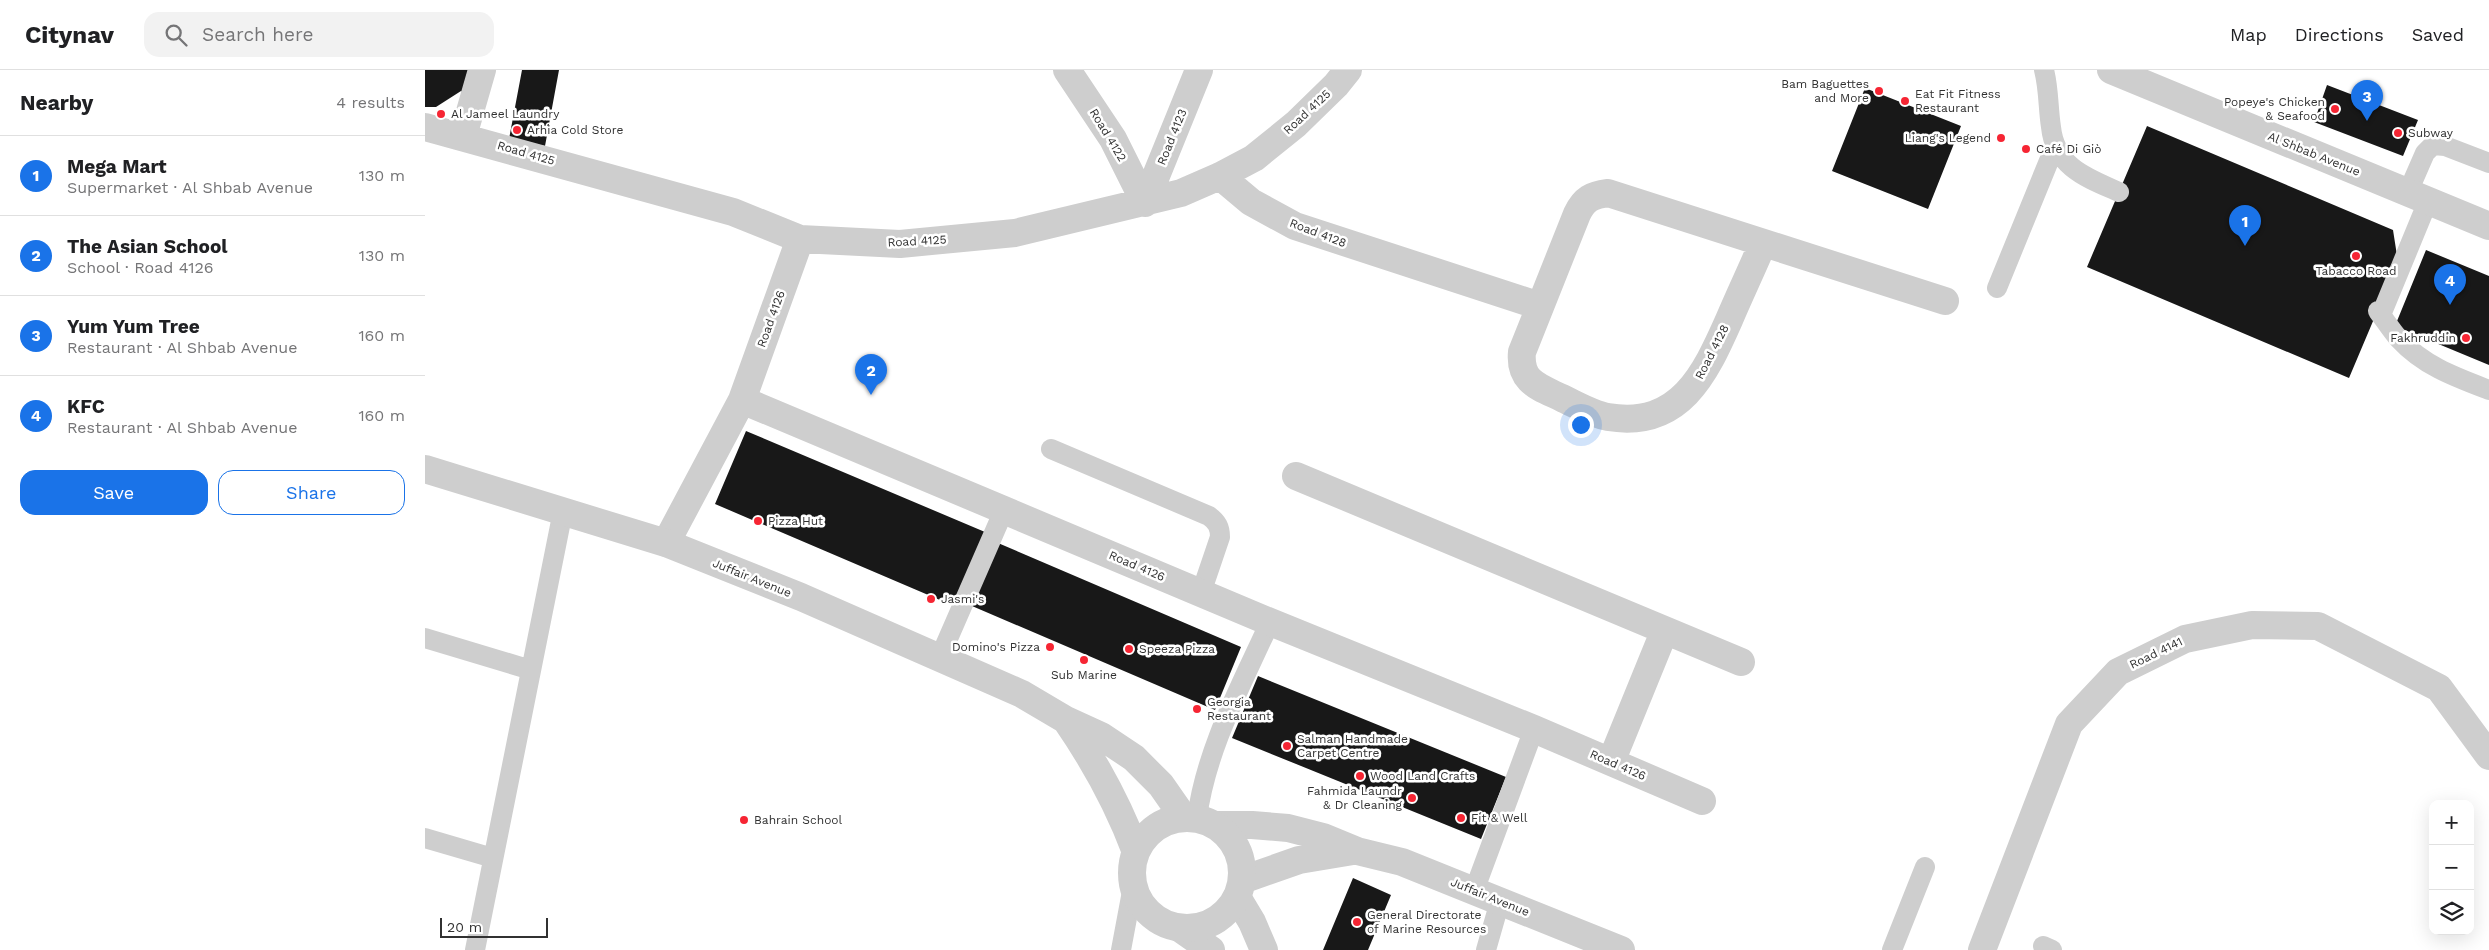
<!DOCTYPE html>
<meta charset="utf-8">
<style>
body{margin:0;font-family:"Work Sans",sans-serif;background:#f2f2f2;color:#202124}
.controls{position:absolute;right:15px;bottom:15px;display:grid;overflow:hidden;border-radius:10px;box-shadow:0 5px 20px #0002}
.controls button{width:45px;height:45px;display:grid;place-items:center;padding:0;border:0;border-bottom:1px solid #e0e0e0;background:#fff;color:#202124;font:25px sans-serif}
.scale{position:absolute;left:15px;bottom:12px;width:108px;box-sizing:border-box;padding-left:5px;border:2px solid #313131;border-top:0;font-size:14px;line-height:18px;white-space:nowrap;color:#313131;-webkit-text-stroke:4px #fff;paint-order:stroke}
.you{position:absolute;left:1155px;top:354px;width:18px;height:18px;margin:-12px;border:4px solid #fff;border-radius:50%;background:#1a73e8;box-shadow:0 0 0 8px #1a73e833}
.badge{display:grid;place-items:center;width:32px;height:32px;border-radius:50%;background:#1a73e8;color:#fff;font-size:16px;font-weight:700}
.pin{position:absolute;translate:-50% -41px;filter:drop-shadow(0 1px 2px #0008)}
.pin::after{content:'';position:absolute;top:26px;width:18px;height:15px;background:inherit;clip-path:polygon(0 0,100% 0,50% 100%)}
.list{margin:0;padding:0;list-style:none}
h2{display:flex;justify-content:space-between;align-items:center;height:65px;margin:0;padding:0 20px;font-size:21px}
h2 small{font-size:16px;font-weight:400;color:#757577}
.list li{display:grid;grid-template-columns:32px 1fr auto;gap:15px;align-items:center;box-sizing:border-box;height:80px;padding:0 20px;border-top:1px solid #e0e0e0}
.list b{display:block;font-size:19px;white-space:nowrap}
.list p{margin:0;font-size:16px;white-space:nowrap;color:#757577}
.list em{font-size:16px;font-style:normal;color:#757577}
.actions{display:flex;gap:10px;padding:15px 20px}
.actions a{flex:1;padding:11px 0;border:1px solid #1a73e8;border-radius:15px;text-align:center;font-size:18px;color:#1a73e8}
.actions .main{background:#1a73e8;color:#fff}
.icon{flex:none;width:28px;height:28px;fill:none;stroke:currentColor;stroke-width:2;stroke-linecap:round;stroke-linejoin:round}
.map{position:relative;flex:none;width:2064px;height:880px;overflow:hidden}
header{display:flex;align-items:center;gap:30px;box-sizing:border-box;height:70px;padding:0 25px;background:#fff;border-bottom:1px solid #e0e0e0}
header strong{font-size:24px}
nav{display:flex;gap:28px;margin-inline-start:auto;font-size:18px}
.search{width:350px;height:45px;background:#f2f2f2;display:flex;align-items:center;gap:12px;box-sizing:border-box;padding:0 18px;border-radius:15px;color:#757577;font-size:19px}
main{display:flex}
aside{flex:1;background:#fff}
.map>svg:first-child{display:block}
.building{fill:#181818}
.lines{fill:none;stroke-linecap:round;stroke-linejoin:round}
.service{stroke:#cecece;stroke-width:20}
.minor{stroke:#cecece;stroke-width:28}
.tertiary{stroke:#cecece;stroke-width:28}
.poi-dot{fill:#f62533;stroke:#fff;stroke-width:2}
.labels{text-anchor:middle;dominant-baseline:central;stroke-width:5;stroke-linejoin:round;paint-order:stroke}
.poi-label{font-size:12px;fill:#313131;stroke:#fff;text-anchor:start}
.street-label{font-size:12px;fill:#313131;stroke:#fff}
</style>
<header>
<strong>Citynav</strong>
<div class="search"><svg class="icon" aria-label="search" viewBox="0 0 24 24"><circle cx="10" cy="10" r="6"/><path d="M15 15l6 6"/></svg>Search here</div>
<nav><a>Map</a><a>Directions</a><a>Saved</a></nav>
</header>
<main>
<aside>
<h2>Nearby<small>4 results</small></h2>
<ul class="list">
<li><span class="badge">1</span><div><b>Mega Mart</b><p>Supermarket · Al Shbab Avenue</p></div><em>130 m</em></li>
<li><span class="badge">2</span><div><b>The Asian School</b><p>School · Road 4126</p></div><em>130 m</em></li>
<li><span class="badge">3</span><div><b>Yum Yum Tree</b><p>Restaurant · Al Shbab Avenue</p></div><em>160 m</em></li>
<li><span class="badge">4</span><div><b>KFC</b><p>Restaurant · Al Shbab Avenue</p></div><em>160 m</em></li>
</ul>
<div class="actions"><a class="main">Save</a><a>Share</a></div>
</aside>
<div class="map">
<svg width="2064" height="880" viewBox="0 0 2064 880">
<rect width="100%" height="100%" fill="#fff"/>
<path class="building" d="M 0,0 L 48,0 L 41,24 L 36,21 L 11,37 L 0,37 Z
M 97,0 L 134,0 L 120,76 L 84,69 Z
M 1902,15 L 1993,50 L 1978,86 L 1889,52 Z
M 1440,18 L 1536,56 L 1503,139 L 1407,101 Z
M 1722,56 L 1968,160 L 1973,192 L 1924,308 L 1662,197 Z
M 2001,180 L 2064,206 L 2064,295 L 1970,256 Z
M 321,361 L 560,462 L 529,536 L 290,434 Z
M 573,473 L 816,577 L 790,640 L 547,536 Z
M 833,606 L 1081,707 L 1056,769 L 807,668 Z
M 928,808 L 966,825 L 943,880 L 898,880 Z"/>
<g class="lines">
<path class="service" d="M 1619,0 C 1624,19 1623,38 1626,57 C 1630,97 1662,108 1694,122
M 1983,122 L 2000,83 L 2008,75 L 2020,76 L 2064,93
M 1572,218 L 1630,76
M 1953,241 C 1960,250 1966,260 1974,269 C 1999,296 2030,307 2064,320
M 1956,245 L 2003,131
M 626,379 L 784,446 C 792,452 795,457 795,467 L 776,523
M 0,568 L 106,600
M 515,587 L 579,440
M 772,748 C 781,679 816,616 845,552
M 0,768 L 68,788
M 1049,821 L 1109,659
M 1618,876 L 1627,880
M 50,880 L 138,441
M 696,880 L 708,816
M 1061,880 L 1075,831
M 1467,880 L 1500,797"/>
<path class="minor" d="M 642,0 L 688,69 L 720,133
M 0,57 L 308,142 L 375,169 L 475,174 L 590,163 L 756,123 L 795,106 L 829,88 L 871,54 L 911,15 L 923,0
M 38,66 L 57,0
M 795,106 L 826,132 L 870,156 L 1115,236
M 720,133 L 774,0
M 1338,173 C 1327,199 1315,224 1304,250 C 1280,304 1255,359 1183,347 C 1167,344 1152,335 1137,328 C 1114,317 1094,312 1097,282 L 1152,144 C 1159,129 1167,125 1183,123 L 1520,231
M 317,330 L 845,552 L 1109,659 L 1277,731
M 871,406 L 1316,592
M 241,473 L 317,330 L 375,169
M 1186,692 L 1239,562
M 790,755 L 827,755 L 863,758 L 898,767 L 932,781 L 977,792 L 1196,880
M 817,810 L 874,790 L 928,781
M 812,827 L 827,852 L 839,880
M 756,859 L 786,880
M 1557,880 L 1644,654 L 1693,602 L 1760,569 L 1827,555 L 1893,556 L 2014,618 L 2064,686"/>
<path class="tertiary" d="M 1686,0 L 2064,156
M 0,399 L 241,473 L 376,527 L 597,624 L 641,650 L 676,666 L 709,688 L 736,715 L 759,748
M 641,650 C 670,692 693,734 711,782
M707 803a55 55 0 1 1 110 0a55 55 0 1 1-110 0Z"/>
</g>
<g class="poi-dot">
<circle cx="1454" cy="21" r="5"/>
<circle cx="1480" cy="31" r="5"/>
<circle cx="1910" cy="39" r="5"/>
<circle cx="16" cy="44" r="5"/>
<circle cx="92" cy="60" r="5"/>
<circle cx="1973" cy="63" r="5"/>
<circle cx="1576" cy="68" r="5"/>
<circle cx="1601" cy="79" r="5"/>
<circle cx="1931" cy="186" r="5"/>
<circle cx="2041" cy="268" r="5"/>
<circle cx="333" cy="451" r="5"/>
<circle cx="506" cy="529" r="5"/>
<circle cx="625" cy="577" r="5"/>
<circle cx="704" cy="579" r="5"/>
<circle cx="659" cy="590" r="5"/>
<circle cx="772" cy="639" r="5"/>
<circle cx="862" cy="676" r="5"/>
<circle cx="935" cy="706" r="5"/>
<circle cx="987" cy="728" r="5"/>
<circle cx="1036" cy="748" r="5"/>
<circle cx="319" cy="750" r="5"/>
<circle cx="932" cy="852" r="5"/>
</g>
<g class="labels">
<g class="poi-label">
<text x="1444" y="14" text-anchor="end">Bam Baguettes<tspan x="1444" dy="14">and More</tspan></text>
<text x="1490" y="24">Eat Fit Fitness<tspan x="1490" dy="14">Restaurant</tspan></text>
<text x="1900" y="32" text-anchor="end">Popeye's Chicken<tspan x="1900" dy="14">&amp; Seafood</tspan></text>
<text x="26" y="44">Al Jameel Laundry</text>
<text x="102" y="60">Arhia Cold Store</text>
<text x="1983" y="63">Subway</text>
<text x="1566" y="68" text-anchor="end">Liang's Legend</text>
<text x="1611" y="79">Café Di Giò</text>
<text x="1931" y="201" text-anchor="middle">Tabacco Road</text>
<text x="2031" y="268" text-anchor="end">Fakhruddin</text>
<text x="343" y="451">Pizza Hut</text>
<text x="516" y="529">Jasmi's</text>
<text x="615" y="577" text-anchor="end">Domino's Pizza</text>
<text x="714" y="579">Speeza Pizza</text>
<text x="659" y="605" text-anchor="middle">Sub Marine</text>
<text x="782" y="632">Georgia<tspan x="782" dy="14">Restaurant</tspan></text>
<text x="872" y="669">Salman Handmade<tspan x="872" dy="14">Carpet Centre</tspan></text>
<text x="945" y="706">Wood Land Crafts</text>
<text x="977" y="721" text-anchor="end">Fahmida Laundr<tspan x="977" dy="14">&amp; Dr Cleaning</tspan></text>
<text x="1046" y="748">Fit &amp; Well</text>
<text x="329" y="750">Bahrain School</text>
<text x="942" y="845">General Directorate<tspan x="942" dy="14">of Marine Resources</tspan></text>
</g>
<g class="street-label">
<text transform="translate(882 42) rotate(-43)">Road 4125</text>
<text transform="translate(683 65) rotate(59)">Road 4122</text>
<text transform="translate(747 67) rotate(-68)">Road 4123</text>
<text transform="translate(101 83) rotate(16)">Road 4125</text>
<text transform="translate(1889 84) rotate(22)">Al Shbab Avenue</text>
<text transform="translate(893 163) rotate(21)">Road 4128</text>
<text transform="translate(492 171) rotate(-3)">Road 4125</text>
<text transform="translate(346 249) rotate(-70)">Road 4126</text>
<text transform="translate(1287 282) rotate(-63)">Road 4128</text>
<text transform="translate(712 496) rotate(23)">Road 4126</text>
<text transform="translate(327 508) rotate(22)">Juffair Avenue</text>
<text transform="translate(1731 583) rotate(-26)">Road 4141</text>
<text transform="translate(1193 695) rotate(23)">Road 4126</text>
<text transform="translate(1065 827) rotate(22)">Juffair Avenue</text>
</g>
</g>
</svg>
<div class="controls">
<button>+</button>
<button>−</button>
<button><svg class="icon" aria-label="layers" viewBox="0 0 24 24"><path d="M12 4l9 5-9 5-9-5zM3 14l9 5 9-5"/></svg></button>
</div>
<div class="scale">20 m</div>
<div class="you"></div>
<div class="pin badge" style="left:1820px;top:176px">1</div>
<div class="pin badge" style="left:446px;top:325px">2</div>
<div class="pin badge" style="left:1942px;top:51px">3</div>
<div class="pin badge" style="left:2025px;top:235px">4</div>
</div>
</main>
